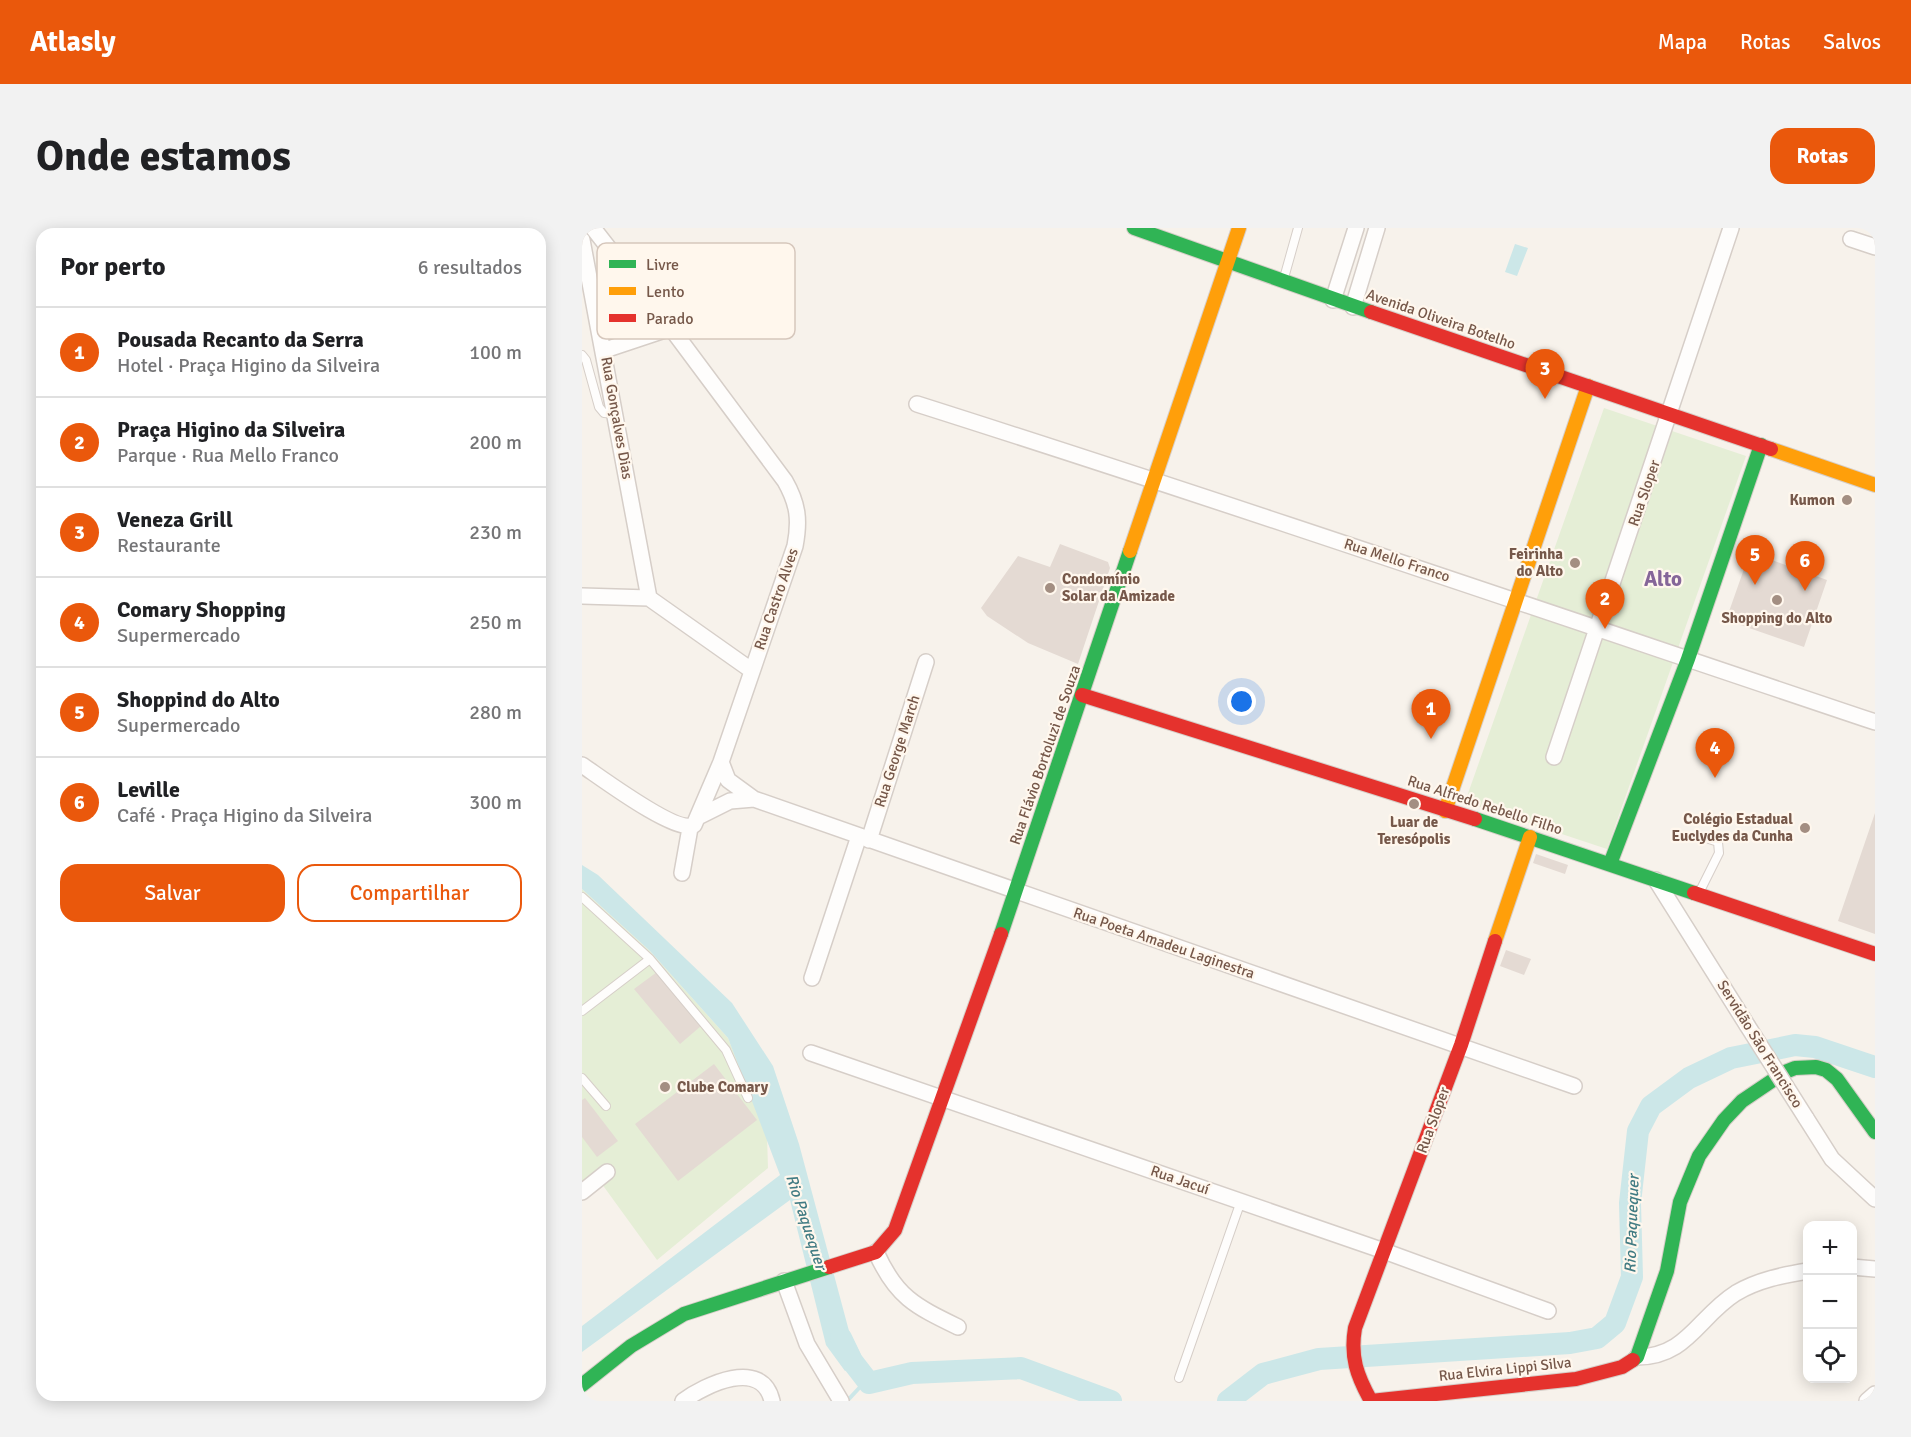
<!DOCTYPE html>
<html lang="pt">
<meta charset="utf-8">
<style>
body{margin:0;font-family:Signika,sans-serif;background:#f2f2f2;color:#202124}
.controls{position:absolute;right:18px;bottom:18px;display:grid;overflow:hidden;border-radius:12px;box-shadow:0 3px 15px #0003}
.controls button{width:54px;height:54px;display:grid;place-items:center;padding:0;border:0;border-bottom:2px solid #e0e0e0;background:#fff;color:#202124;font:30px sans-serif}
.you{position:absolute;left:660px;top:474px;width:21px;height:21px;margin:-15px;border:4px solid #fff;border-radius:50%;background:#1a73e8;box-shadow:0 0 0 9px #1a73e833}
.badge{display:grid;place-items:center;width:39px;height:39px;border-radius:50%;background:#ea580c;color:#fff;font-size:20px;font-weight:700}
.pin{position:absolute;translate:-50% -50px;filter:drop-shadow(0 2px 3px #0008)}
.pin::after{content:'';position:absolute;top:32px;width:21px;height:18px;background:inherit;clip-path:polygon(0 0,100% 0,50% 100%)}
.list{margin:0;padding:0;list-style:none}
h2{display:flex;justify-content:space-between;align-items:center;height:78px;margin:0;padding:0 24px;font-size:26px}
h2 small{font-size:20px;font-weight:400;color:#757577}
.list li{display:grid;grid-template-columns:39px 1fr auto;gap:18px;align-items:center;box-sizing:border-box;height:90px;padding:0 24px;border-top:2px solid #e0e0e0}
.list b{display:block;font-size:22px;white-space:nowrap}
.list p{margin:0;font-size:20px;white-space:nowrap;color:#757577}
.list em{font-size:20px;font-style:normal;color:#757577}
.actions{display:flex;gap:12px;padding:18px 24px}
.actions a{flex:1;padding:14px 0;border:2px solid #ea580c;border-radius:18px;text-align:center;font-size:21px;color:#ea580c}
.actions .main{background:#ea580c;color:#fff}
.icon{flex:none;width:33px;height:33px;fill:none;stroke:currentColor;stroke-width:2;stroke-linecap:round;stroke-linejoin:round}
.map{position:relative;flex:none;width:1293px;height:1173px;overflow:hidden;border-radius:18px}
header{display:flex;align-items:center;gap:36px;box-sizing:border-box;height:84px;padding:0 30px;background:#ea580c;color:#fff}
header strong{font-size:28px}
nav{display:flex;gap:33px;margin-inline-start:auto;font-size:21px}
.intro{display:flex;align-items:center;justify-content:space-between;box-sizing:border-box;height:144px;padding:0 36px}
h1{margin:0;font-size:42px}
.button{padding:15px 27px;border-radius:18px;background:#ea580c;color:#fff;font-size:21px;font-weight:700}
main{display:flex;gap:36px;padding:0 36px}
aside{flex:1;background:#fff;border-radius:18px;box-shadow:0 3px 15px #0003}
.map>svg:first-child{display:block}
.green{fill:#e5eed6}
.water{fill:#cce7e8}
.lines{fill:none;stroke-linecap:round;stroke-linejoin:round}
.stream{stroke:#cce7e8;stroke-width:4}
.river{stroke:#cce7e8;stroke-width:22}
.building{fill:#e4dad3}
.lane-casing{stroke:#d6cec8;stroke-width:10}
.street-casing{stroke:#d6cec8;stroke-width:18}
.fast-casing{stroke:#d6cec8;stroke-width:16}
.slow-casing{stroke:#d6cec8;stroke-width:16}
.jam-casing{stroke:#d6cec8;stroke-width:16}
.lane{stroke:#fefdfc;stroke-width:8}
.street{stroke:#fefdfc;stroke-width:15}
.fast{stroke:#30b455;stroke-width:14}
.slow{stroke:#ff9f0a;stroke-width:14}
.jam{stroke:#e5322d;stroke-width:14}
.street-bridge-casing{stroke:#d6cec8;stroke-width:18;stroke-linecap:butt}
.street-bridge{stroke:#fefdfc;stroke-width:15}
.poi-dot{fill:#a38e82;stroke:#fff7ed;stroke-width:2}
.labels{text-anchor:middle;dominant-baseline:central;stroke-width:4.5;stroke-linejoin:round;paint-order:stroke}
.street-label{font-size:15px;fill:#76584a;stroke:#fff7ed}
.poi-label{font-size:15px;font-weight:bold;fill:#76584a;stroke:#fff7ed;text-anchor:end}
.water-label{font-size:16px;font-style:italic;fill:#417b83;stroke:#fff7ed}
.district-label{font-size:21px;font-weight:bold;fill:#856699;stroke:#fff7ed}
.key{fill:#fff7ed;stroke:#d6c7bc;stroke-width:1.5}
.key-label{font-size:16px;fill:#76584a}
</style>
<header>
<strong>Atlasly</strong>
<nav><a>Mapa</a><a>Rotas</a><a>Salvos</a></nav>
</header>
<div class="intro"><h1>Onde estamos</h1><a class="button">Rotas</a></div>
<main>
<aside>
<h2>Por perto<small>6 resultados</small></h2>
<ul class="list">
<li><span class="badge">1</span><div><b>Pousada Recanto da Serra</b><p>Hotel · Praça Higino da Silveira</p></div><em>100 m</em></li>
<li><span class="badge">2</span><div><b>Praça Higino da Silveira</b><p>Parque · Rua Mello Franco</p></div><em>200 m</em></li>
<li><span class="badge">3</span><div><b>Veneza Grill</b><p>Restaurante</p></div><em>230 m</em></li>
<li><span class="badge">4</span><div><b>Comary Shopping</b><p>Supermercado</p></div><em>250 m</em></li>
<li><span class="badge">5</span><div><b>Shoppind do Alto</b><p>Supermercado</p></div><em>280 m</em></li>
<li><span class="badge">6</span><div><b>Leville</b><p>Café · Praça Higino da Silveira</p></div><em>300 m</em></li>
</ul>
<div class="actions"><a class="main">Salvar</a><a>Compartilhar</a></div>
</aside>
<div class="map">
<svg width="1293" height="1173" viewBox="0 0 1293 1173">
<rect width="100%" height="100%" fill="#f7f2eb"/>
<path class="green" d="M 1022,180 L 1164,228 L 1025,621 L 883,574 Z
M 0,661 L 68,723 L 146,810 L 185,908 L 186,940 L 75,1032 L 17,952 L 0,965 Z"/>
<path class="water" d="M 933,16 L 946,20 L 935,48 L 923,44 Z
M 0,637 L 16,647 L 150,775 L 191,838 L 217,916 L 267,1103 L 281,1131 L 263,1143 L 244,1117 L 208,972 L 0,1124 L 0,1098 L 198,947 L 146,810 L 68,723 L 0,661 Z"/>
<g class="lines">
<path class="stream" d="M 265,1173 L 279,1158 L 287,1155"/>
<path class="river" d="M 259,1110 L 270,1133 L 287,1155 L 330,1145 L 439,1140 L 529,1173
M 646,1173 L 681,1146 L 737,1131 L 988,1115 L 1015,1110 L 1033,1095 L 1050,1049 L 1048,975 L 1056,903 L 1069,878 L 1107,850 L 1149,830 L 1194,821 L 1213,817 L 1233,819 L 1293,839"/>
</g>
<path class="building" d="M 478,316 L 526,334 L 528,340 L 496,436 L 446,415 L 405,388 L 399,380 L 436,328 L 468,339 Z
M 1168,324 L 1245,352 L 1222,419 L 1144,392 Z
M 1293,585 L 1293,706 L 1256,693 Z
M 954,626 L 986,637 L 983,646 L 951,635 Z
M 924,722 L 949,731 L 942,747 L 918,738 Z
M 75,744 L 119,798 L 98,816 L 52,761 Z
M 132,836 L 175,892 L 96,953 L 53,896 Z
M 3,870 L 36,913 L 15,929 L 0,909 L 0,872 Z"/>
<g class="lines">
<g class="lane-casing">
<path id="lane" d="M 702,50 L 716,0
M 0,127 L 4,132 L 17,179 L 22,185 L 33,186
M 1117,665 L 1137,625 L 1136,614 L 1127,611
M 0,669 L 68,731 L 0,783
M 68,731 L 144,822 L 166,870
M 0,850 L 24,878
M 597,1150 L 659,973"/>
</g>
<g class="street-casing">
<path id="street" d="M 1269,11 L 1293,19
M 0,12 L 67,370
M 751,72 L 774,0
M 771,79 L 795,0
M 23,122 L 89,100
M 335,176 C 656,278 974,387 1293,494
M 0,368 L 67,370 L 169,442
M 972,529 L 1149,0
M 139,534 L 146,552 L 172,571 L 992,858
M 0,537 C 18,549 94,606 112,597 L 139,534 L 213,318 C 218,292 216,276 203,253 L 89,100 L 11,0
M 116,589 L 148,573 L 172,571
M 287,612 L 344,434
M 100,645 L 108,600
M 1074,652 L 1165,797
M 230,750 L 277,608
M 229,825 L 802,1023 L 966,1083
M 1224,890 L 1250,931 L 1293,971
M 0,964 L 25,944
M 294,1024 C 314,1069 333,1078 376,1099
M 1270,1039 L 1293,1041
M 202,1053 L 225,1116 L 259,1173
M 1055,1129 C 1105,1129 1116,1089 1154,1065 C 1176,1052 1201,1047 1226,1043
M 101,1173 C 123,1157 180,1129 190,1173
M 1285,1173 L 1293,1166"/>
</g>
<g class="fast-casing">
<path id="fast" d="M 552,0 L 789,84
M 893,591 L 1112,665
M 1028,636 L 1106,431 L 1179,217
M 419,706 L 548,323
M 1051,1132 L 1055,1129 L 1085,1043 L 1098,974 L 1117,928 L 1142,892 L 1160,873 L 1203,844 L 1213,840 L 1234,839 L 1244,842 L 1255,851 L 1293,904
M 0,1157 L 49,1118 L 102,1086 L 247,1039"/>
</g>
<g class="slow-casing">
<path id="slow" d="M 1189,221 L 1293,257
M 548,323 L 657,0
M 863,583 L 1006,158
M 913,713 L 948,609"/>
</g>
<g class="jam-casing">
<path id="jam" d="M 789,84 L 1189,221
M 500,467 L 893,591
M 1112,665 L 1293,726
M 247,1039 L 294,1024 L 313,1002 L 419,706
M 789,1173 L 994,1151 L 1040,1139 L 1051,1132
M 789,1173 C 775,1148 768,1129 773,1100 L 879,817 L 913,713"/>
</g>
<use href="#lane" class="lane"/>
<use href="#street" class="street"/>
<use href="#fast" class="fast"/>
<use href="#slow" class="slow"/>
<use href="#jam" class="jam"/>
<g class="street-bridge-casing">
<path id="street-bridge" d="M 1165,797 L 1224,890"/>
</g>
<use href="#street-bridge" class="street-bridge"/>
</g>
<g class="poi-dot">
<circle cx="1265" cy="272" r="6"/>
<circle cx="993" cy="335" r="6"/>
<circle cx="468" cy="360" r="6"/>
<circle cx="1195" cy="372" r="6"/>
<circle cx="832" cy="576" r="6"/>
<circle cx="1223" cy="600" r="6"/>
<circle cx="83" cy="859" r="6"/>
</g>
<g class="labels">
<g class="street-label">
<text transform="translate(859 91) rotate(19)">Avenida Oliveira Botelho</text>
<text transform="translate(35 190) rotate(80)">Rua Gonçalves Dias</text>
<text transform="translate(1062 265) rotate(-71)">Rua Sloper</text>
<text transform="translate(815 332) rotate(18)">Rua Mello Franco</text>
<text transform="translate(194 371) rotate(-71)">Rua Castro Alves</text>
<text transform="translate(315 523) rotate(-72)">Rua George March</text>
<text transform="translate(463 527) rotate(-71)">Rua Flávio Bortoluzi de Souza</text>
<text transform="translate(903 577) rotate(18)">Rua Alfredo Rebello Filho</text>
<text transform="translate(582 715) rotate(19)">Rua Poeta Amadeu Laginestra</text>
<text transform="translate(1178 816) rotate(58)">Servidão São Francisco</text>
<text transform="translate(851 892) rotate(-70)">Rua Sloper</text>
<text transform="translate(598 952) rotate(19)">Rua Jacuí</text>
<text transform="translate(923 1141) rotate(-6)">Rua Elvira Lippi Silva</text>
</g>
<g class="poi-label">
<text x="1253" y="272">Kumon</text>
<text x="981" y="326">Feirinha<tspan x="981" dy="17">do Alto</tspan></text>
<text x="480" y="351" text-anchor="start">Condomínio<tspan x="480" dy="17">Solar da Amizade</tspan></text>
<text x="1195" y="390" text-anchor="middle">Shopping do Alto</text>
<text x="1211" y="591">Colégio Estadual<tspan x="1211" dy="17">Euclydes da Cunha</tspan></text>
<text x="832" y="594" text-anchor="middle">Luar de<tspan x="832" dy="17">Teresópolis</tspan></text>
<text x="95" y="859" text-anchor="start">Clube Comary</text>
</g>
<g class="water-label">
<text transform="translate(224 994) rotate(72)">Rio Paquequer</text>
<text transform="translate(1050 996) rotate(-88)">Rio Paquequer</text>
</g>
<g class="district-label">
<text x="1081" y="351">Alto</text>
</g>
</g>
<rect x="15" y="15" width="198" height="96" rx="9" class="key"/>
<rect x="27" y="32" width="27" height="8" fill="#30b455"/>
<rect x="27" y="59" width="27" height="8" fill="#ff9f0a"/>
<rect x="27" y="86" width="27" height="8" fill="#e5322d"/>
<g class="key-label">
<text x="64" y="42">Livre</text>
<text x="64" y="69">Lento</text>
<text x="64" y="96">Parado</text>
</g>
</svg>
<div class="controls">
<button>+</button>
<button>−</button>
<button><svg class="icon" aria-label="locate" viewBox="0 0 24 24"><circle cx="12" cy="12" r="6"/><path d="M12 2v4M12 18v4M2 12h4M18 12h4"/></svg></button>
</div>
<div class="you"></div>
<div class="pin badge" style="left:849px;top:511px">1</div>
<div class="pin badge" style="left:1023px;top:401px">2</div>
<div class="pin badge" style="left:963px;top:171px">3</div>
<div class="pin badge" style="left:1133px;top:550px">4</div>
<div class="pin badge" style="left:1173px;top:357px">5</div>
<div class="pin badge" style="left:1223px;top:363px">6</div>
</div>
</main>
